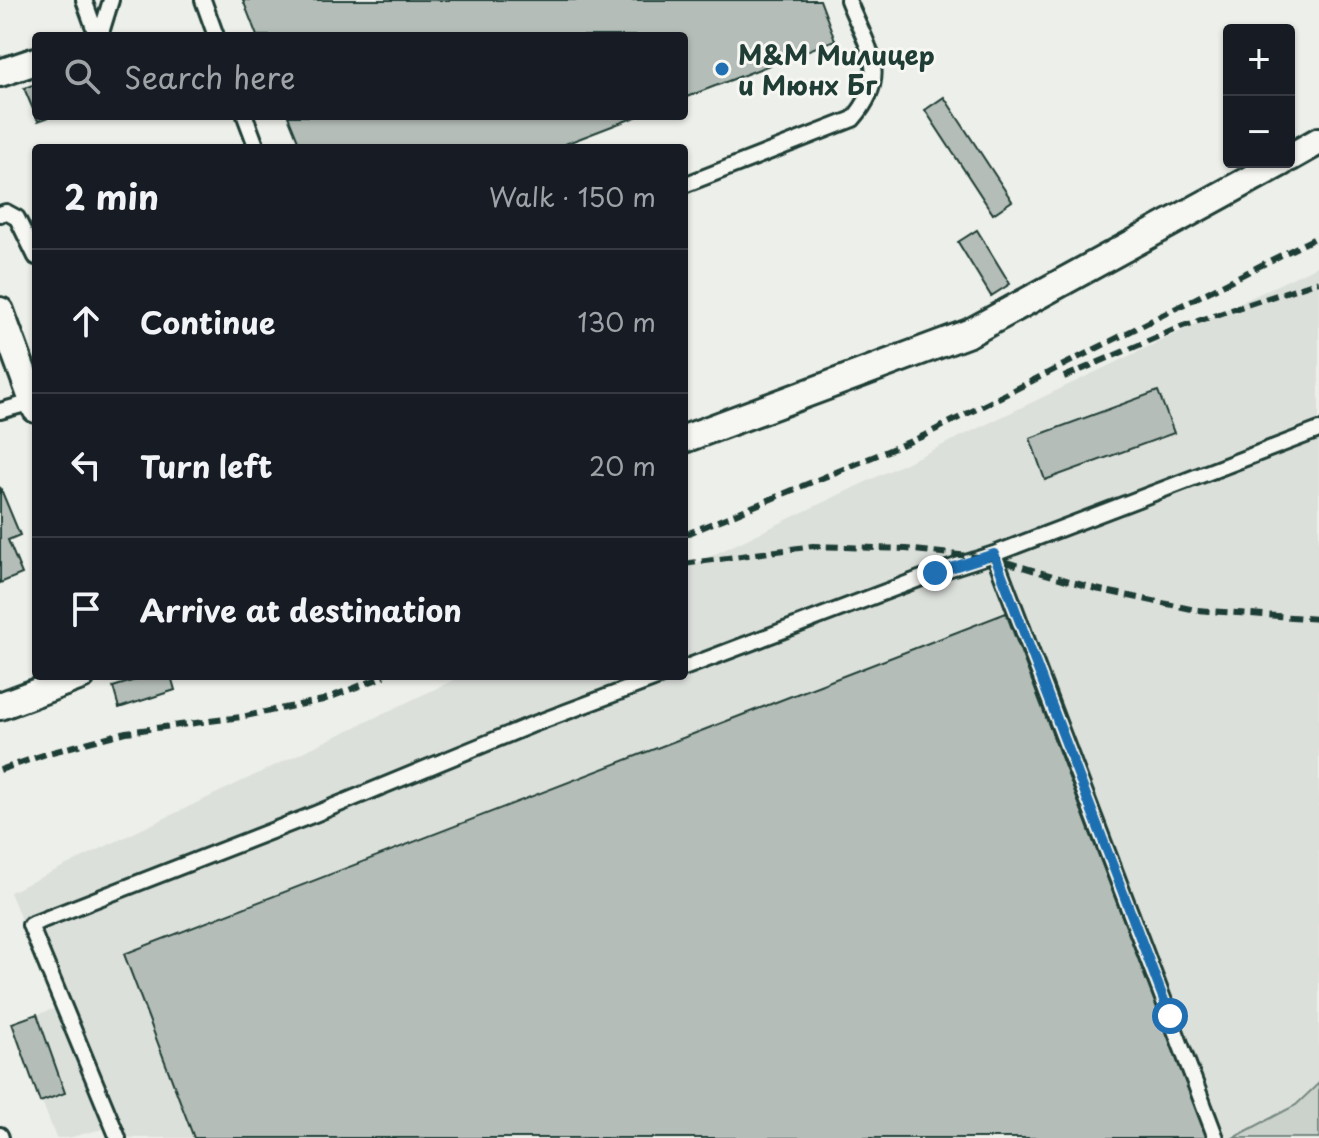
<!DOCTYPE html>
<meta charset="utf-8">
<style>
body{margin:0;font-family:"Playpen Sans",sans-serif;background:#20242c;color:#f1f3f6}
.controls{position:absolute;right:24px;top:24px;display:grid;overflow:hidden;border-radius:8px;box-shadow:0 2px 6px #0004}
.controls button{width:72px;height:72px;display:grid;place-items:center;padding:0;border:0;border-bottom:2px solid #363941;background:#171b24;color:#f1f3f6;font:40px sans-serif}
.stop{position:absolute;width:24px;height:24px;margin:-18px;border:6px solid #1f6fb2;border-radius:50%;background:#fff}
.stop.end{background:#1f6fb2;border-color:#fff;box-shadow:0 2px 8px #0008}
.list{margin:0;padding:0;list-style:none}
h2{display:flex;justify-content:space-between;align-items:center;height:104px;margin:0;padding:0 32px;font-size:34px}
h2 small{font-size:26px;font-weight:400;color:#9ea1a6}
.list li{display:grid;grid-template-columns:52px 1fr auto;gap:24px;align-items:center;box-sizing:border-box;height:144px;padding:0 32px;border-top:2px solid #363941}
.list b{display:block;font-size:30px;white-space:nowrap}
.list em{font-size:26px;font-style:normal;color:#9ea1a6}
.icon{flex:none;width:44px;height:44px;fill:none;stroke:currentColor;stroke-width:2;stroke-linecap:round;stroke-linejoin:round}
.map{position:relative;flex:none;width:1319px;height:1138px;overflow:hidden}
.search{position:absolute;background:#171b24;box-shadow:0 2px 6px #0004;left:32px;top:32px;width:656px;height:88px;display:flex;align-items:center;gap:20px;box-sizing:border-box;padding:0 28px;border-radius:8px;color:#9ea1a6;font-size:30px}
.panel{position:absolute;background:#171b24;box-shadow:0 2px 6px #0004;left:32px;top:144px;width:656px;height:536px;border-radius:8px}
.map>svg:first-child{display:block}
.built{fill:#dce0db}
.green{fill:#cbd2cc;stroke:#758880;stroke-width:2}
.building{fill:#b4bdb8;stroke:#1f3d34;stroke-width:2}
.lines{fill:none;stroke-linecap:round;stroke-linejoin:round}
.service-casing{stroke:#1f3d34;stroke-width:20}
.minor-casing{stroke:#1f3d34;stroke-width:32}
.service{stroke:#f6f6f2;stroke-width:14}
.minor{stroke:#f6f6f2;stroke-width:26}
.rail{stroke:#1f3d34;stroke-width:6;stroke-dasharray:12 6;stroke-linecap:butt}
.route{stroke:#1f6fb2;stroke-width:10}
.poi-dot{fill:#1f6fb2;stroke:#f6f6f2;stroke-width:3}
.labels{text-anchor:middle;dominant-baseline:central;stroke-width:6;stroke-linejoin:round;paint-order:stroke}
.poi-label{font-size:26px;font-weight:bold;fill:#1f3d34;stroke:#f6f6f2;text-anchor:start}
</style>
<div class="map">
<svg width="1319" height="1138" viewBox="0 0 1319 1138">
<rect width="100%" height="100%" fill="#edefea"/>
<filter id="ink" filterUnits="userSpaceOnUse"><feTurbulence type="fractalNoise" baseFrequency=".0125" numOctaves="2"/><feDisplacementMap in="SourceGraphic" scale="16" xChannelSelector="R" yChannelSelector="G"/><feConvolveMatrix kernelMatrix="1 2 1 2 8 2 1 2 1" color-interpolation-filters="sRGB"/></filter>
<g filter="url(#ink)">
<path class="built" d="M 1319,265 L 1319,1138 L 110,1138 L 106,1128 L 68,1138 L 56,1138 L 12,1023 L 56,1008 L 10,892 L 462,676 L 684,676 L 684,569 Z"/>
<path class="green" d="M 1319,1083 L 1319,1138 L 1233,1138 L 1296,1105 Z"/>
<path class="building" d="M 243,0 L 820,0 L 835,40 L 684,98 L 684,36 L 257,36 Z
M 36,84 L 36,116 L 52,116 L 38,121 L 24,88 Z
M 944,97 L 1012,201 L 993,214 L 925,110 Z
M 288,116 L 638,116 L 555,148 L 301,148 Z
M 977,230 L 1010,284 L 991,296 L 958,242 Z
M 1158,391 L 1174,433 L 1045,480 L 1030,438 Z
M 0,487 L 20,535 L 8,540 L 22,574 L 0,583 Z
M 1006,613 L 1207,1138 L 194,1138 L 124,954 Z
M 148,676 L 171,676 L 175,690 L 119,708 L 113,687 Z
M 37,1014 L 65,1093 L 40,1102 L 12,1023 Z"/>
<g class="lines">
<g class="service-casing">
<path id="service" d="M 84,0 L 97,36
M 203,0 L 216,36
M 100,36 L 111,0
M 245,116 L 257,148
M 684,185 L 853,119 C 892,74 867,48 848,0
M 0,214 L 6,212 L 17,218 L 36,257
M 0,411 L 36,401
M 994,554 L 1216,1138
M 684,668 L 935,573 L 994,554 L 1319,430
M 0,1135 L 1,1138
M 118,1138 L 30,925 L 315,814 L 531,725 L 662,676"/>
</g>
<g class="minor-casing">
<path id="minor" d="M 0,73 L 36,61
M 1289,158 L 1319,141
M 0,311 L 36,409
M 684,439 L 969,333 L 1282,162
M 0,706 L 81,676"/>
</g>
<use href="#service" class="service"/>
<use href="#minor" class="minor"/>
<path class="rail" d="M 1064,377 L 1183,326 L 1319,281
M 684,535 L 921,437 L 1319,236
M 684,564 L 813,546 L 906,549 L 996,559 L 1096,589 L 1196,610 L 1319,619
M 0,770 L 49,753 L 126,732 L 241,717 L 323,700 L 385,676"/>
</g>
</g>
<g class="lines" filter="url(#ink)">
<path class="route" d="M 935,573 L 994,554 L 1170,1016"/>
</g>
<circle class="poi-dot" cx="722" cy="69" r="8"/>
<g class="labels">
<g class="poi-label">
<text x="738" y="54">М&amp;M Mилицер<tspan x="738" dy="30">и Мюнх Бг</tspan></text>
</g>
</g>
</svg>
<div class="controls">
<button>+</button>
<button>−</button>
</div>
<div class="stop" style="left:1170px;top:1016px"></div>
<div class="stop end" style="left:935px;top:573px"></div>
<div class="search"><svg class="icon" aria-label="search" viewBox="0 0 24 24"><circle cx="10" cy="10" r="6"/><path d="M15 15l6 6"/></svg>Search here</div>
<section class="panel">
<h2>2 min<small>Walk · 150 m</small></h2>
<ul class="list">
<li><svg class="icon" aria-label="ahead" viewBox="0 0 24 24"><path d="M12 20V5M6 11l6-6 6 6"/></svg><div><b>Continue</b></div><em>130 m</em></li>
<li><svg class="icon" aria-label="left" viewBox="0 0 24 24"><path d="M17 20v-9H6M10 6l-5 5 5 5"/></svg><div><b>Turn left</b></div><em>20 m</em></li>
<li><svg class="icon" aria-label="arrive" viewBox="0 0 24 24"><path d="M6 21V4h12l-3 4 3 4H6"/></svg><div><b>Arrive at destination</b></div></li>
</ul>
</section>
</div>
